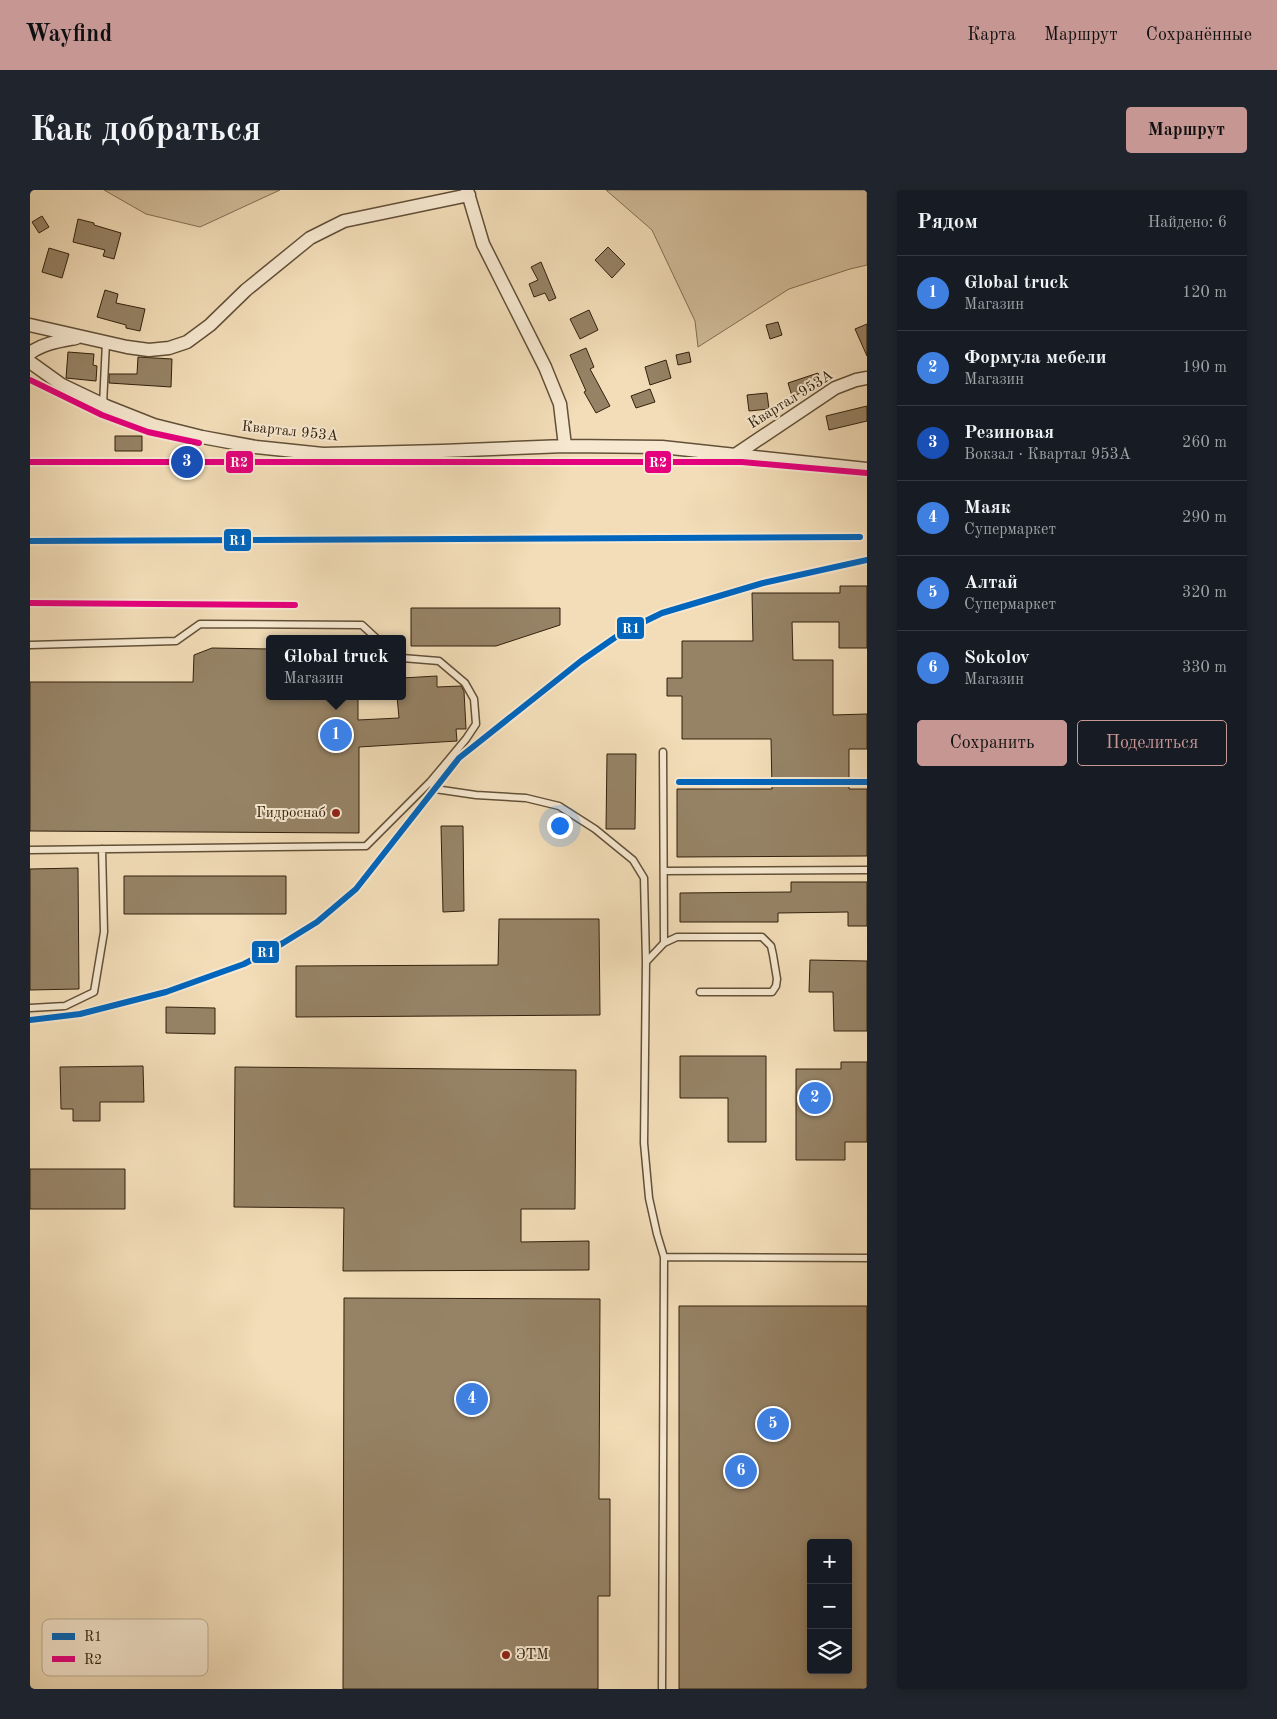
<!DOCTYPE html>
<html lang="ru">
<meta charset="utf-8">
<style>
body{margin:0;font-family:"Old Standard TT",serif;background:#20242c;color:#f1f3f6}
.controls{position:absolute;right:15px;bottom:15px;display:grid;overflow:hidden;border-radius:5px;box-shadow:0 2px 8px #0003}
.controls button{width:45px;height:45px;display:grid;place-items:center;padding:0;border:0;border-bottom:1px solid #363941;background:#171b24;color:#f1f3f6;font:25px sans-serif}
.you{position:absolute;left:529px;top:635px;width:18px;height:18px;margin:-12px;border:4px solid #fff;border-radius:50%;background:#1a73e8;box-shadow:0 0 0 8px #1a73e833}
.badge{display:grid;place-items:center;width:32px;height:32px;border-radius:50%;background:#c59692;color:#fff;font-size:16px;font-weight:700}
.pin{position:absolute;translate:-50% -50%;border:2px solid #fff;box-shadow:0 1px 5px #0006}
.popup{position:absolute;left:236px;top:445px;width:140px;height:65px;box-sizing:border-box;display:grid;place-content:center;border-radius:5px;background:#171b24;filter:drop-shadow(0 1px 4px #0005);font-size:16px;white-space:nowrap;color:#9ea1a6}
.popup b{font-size:19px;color:#f1f3f6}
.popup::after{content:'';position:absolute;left:50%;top:100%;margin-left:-10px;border:10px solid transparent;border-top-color:#171b24}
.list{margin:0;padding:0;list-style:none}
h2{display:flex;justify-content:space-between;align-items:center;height:65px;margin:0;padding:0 20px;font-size:21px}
h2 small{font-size:16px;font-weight:400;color:#9ea1a6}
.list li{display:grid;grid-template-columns:32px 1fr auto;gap:15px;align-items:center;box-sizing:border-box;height:75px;padding:0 20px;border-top:1px solid #363941}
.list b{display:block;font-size:19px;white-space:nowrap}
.list p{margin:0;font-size:16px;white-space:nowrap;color:#9ea1a6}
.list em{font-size:16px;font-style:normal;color:#9ea1a6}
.actions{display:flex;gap:10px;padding:15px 20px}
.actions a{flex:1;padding:11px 0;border:1px solid #c59692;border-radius:5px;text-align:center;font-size:18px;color:#c59692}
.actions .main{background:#c59692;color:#111}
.icon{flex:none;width:28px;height:28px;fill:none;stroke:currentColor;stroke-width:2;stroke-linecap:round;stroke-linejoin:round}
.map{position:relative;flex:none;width:837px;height:1499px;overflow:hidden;border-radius:5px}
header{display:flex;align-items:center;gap:30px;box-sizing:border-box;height:70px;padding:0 25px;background:#c59692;color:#111}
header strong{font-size:24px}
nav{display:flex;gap:28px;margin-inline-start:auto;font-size:18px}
.intro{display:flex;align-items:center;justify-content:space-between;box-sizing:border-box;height:120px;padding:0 30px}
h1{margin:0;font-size:35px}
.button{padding:12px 22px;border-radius:5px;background:#c59692;color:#111;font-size:18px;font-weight:700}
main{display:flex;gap:30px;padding:0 30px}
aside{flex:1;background:#171b24;border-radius:5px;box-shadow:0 2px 8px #0003}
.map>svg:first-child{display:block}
.green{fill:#d1bd9b;stroke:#826f54}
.building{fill:#968366;stroke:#32210d;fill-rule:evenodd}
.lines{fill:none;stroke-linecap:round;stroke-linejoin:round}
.lane-casing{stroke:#625038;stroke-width:9}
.street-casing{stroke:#625038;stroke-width:15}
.lane{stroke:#f7e9d1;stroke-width:6}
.street{stroke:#f7e9d1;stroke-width:12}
.rail-1-casing{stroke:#f7e9d1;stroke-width:10}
.rail-2-casing{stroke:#f7e9d1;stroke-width:10}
.rail-1{stroke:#0065bd;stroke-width:6}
.rail-2{stroke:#e5007d;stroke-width:6}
.poi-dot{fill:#8f2418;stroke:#f7e9d1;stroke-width:2}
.labels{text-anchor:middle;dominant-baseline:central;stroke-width:4;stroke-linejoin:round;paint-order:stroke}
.street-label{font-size:15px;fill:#32210d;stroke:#f7e9d1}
.poi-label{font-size:15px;fill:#32210d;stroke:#f7e9d1;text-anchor:end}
.key{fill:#f7e9d1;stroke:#bcad96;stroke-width:1}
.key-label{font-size:14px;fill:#32210d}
.line-badge{stroke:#f7e9d1;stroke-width:2}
.badge-label{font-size:14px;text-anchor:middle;font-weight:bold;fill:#fff}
</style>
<header>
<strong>Wayfind</strong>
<nav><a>Карта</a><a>Маршрут</a><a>Сохранённые</a></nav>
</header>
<div class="intro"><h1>Как добраться</h1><a class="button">Маршрут</a></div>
<main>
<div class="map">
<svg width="837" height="1499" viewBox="0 0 837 1499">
<rect width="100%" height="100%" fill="#f2ddb8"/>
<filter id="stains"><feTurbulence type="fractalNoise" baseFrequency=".004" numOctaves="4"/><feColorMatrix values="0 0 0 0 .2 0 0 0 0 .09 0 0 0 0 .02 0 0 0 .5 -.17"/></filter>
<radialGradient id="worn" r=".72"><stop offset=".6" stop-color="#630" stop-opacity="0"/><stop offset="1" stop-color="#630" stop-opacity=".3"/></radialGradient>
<path class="green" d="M 74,0 L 250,0 L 170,37 L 116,24 Z
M 576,0 L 837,0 L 837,75 L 820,79 L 759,99 L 668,157 L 665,131 L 622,40 Z"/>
<path class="building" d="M 12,26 L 19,37 L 9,43 L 2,32 Z
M 48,29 L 64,33 L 64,35 L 91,43 L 84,69 L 73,66 L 75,60 L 43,52 Z
M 578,57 L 595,74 L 582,88 L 565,70 Z
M 19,58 L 39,64 L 32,88 L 12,82 Z
M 511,72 L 526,108 L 519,111 L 515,103 L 504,107 L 499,94 L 508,90 L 501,77 Z
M 75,100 L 88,104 L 86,113 L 115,119 L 110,141 L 96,138 L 96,135 L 67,127 Z
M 559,120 L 568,140 L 550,149 L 540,129 Z
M 748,132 L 752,145 L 740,149 L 736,135 Z
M 837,134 L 837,166 L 825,139 Z
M 556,158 L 564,177 L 560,179 L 580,216 L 566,223 L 554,202 L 556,201 L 540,165 Z
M 38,162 L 64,164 L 63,175 L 67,176 L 66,191 L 36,188 Z
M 659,162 L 661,172 L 648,175 L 646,165 Z
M 108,167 L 142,169 L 141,197 L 79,193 L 79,184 L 107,184 Z
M 636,170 L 641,188 L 620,195 L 615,177 Z
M 788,183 L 792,196 L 762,206 L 758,193 Z
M 620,199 L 625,212 L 606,218 L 601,206 Z
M 737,203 L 739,219 L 719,221 L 717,205 Z
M 837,216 L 837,231 L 799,240 L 796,226 Z
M 85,246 L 112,246 L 112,261 L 85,261 Z
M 810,396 L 837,396 L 837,458 L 809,458 L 809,432 L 762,432 L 763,470 L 803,470 L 803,525 L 837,524 L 837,559 L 819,559 L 819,599 L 837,599 L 837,666 L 647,667 L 647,599 L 742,599 L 741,549 L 652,549 L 652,506 L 637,506 L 637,488 L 652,488 L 652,451 L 723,451 L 722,403 L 810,403 Z
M 381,418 L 530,418 L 530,435 L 466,456 L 381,456 Z
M 182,458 L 240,459 L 240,506 L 328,506 L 328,530 L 369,528 L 367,506 L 372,506 L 372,488 L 407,486 L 407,497 L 431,496 L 434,501 L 436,539 L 426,539 L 427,551 L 329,557 L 329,643 L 0,641 L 0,492 L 163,492 L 164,465 Z
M 577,564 L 606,564 L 605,639 L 576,639 Z
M 411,636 L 433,636 L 434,721 L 413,722 Z
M 48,678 L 49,799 L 0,800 L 0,679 Z
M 94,686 L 256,686 L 256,724 L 94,724 Z
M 761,692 L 837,692 L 837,736 L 818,736 L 818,722 L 748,723 L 748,732 L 650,732 L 650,703 L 761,702 Z
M 469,729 L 569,729 L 570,825 L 266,827 L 266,776 L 468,775 Z
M 780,770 L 837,771 L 837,841 L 804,841 L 803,802 L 779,802 Z
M 136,817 L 185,818 L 185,844 L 136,843 Z
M 650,866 L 736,866 L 736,952 L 698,952 L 698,908 L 650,908 Z
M 811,872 L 837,872 L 837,952 L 815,952 L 815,970 L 766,970 L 766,879 L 811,879 Z
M 113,876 L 114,912 L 70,912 L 70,931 L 43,931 L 43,919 L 31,919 L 30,877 Z
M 205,877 L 546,880 L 545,1019 L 491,1019 L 491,1052 L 559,1051 L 559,1080 L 313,1081 L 314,1018 L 204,1017 Z
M 0,979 L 95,979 L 95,1019 L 0,1019 Z
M 314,1108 L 570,1109 L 569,1309 L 580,1309 L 580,1406 L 568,1406 L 568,1499 L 313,1499 Z
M 649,1116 L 837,1116 L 837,1499 L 649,1499 ZM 781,1353 L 818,1353 L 818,1480 L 781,1480 Z"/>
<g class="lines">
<g class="lane-casing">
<path id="lane" d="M 73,215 L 76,152
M 0,455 L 146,451 L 170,434 L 332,435 L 347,449
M 633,562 L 634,753
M 401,591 L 405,599 L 446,605 L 496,608 L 529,616 L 565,639 L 603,670 L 614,688 L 616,772 L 614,953 L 619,1008 L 627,1044 L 634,1067
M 0,660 L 336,656 L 401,591 L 436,549 L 446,534 L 444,509 L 435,493 L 409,471 L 372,468
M 634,681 L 837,680
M 616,772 L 634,753 L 647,747 L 732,747 L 741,756 L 743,765 L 747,789 L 746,796 L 742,802 L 670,802
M 0,818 L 35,816 L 64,802 L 74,742 L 72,659
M 632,1499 L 634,1067 L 837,1068"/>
</g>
<g class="street-casing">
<path id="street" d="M 437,0 L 453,54 L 515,177 L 530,214 L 535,256
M 0,135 L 97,157 L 119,160 L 139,158 L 157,152 L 180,135 L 216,100 L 280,48 L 314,31 L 439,5
M 0,163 C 14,153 30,151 46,148
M 0,172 L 32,195 L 76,216 L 124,235 L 172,247 L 226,257 L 293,264 L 412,261 L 535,256 L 632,257 L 837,279
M 705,265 L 805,198 L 826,190 L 837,188"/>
</g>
<use href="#lane" class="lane"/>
<use href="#street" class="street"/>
<g class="rail-1-casing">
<path id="rail-1" d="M 0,351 L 830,347
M 649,592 L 837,592
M 0,830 L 50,824 L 136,802 L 214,774 L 253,753 L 287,732 L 326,699 L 429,568 L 551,471 L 593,442 L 632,423 L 733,393 L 837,370"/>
</g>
<g class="rail-2-casing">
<path id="rail-2" d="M 0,190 L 72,225 L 118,242 L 169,253
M 0,272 L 712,272 L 837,283
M 0,413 L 265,415"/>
</g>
<use href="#rail-1" class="rail-1"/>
<use href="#rail-2" class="rail-2"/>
</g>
<g class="poi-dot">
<circle cx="306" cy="623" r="5"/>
<circle cx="476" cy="1465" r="5"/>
</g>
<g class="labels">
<g class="street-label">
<text transform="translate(761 210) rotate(-32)">Квартал 953А</text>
<text transform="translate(260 242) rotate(6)">Квартал 953А</text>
</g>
<g class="poi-label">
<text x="296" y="623">Гидроснаб</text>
<text x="486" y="1465" text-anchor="start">ЭТМ</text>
</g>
</g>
<rect x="12" y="1429" width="166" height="57" rx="8" class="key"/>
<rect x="22" y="1443" width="23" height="7" fill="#0065bd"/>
<rect x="22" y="1466" width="23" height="6" fill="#e5007d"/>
<g class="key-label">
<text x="54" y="1451">R1</text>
<text x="54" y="1474">R2</text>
</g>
<g class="line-badge">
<rect x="195" y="260" width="29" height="24" rx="5" fill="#e5007d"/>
<rect x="614" y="260" width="28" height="24" rx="5" fill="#e5007d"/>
<rect x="193" y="338" width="29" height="24" rx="5" fill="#0065bd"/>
<rect x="586" y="426" width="29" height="24" rx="5" fill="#0065bd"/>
<rect x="221" y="750" width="29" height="24" rx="5" fill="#0065bd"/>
</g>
<g class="badge-label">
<text x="209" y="277">R2</text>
<text x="628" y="277">R2</text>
<text x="208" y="355">R1</text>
<text x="601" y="443">R1</text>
<text x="236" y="767">R1</text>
</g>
<rect width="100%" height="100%" filter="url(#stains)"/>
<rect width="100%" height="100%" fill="url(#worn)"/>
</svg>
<div class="controls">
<button>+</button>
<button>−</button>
<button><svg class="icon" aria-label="layers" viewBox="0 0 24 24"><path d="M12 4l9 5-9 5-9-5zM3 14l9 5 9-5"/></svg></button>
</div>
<div class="you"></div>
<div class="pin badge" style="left:306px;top:545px;background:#3f7fe0">1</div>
<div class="popup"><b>Global truck</b>Магазин</div>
<div class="pin badge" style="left:785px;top:908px;background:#3f7fe0">2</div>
<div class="pin badge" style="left:157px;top:272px;background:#1a4fb4">3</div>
<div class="pin badge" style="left:442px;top:1209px;background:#3f7fe0">4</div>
<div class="pin badge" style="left:743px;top:1234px;background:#3f7fe0">5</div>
<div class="pin badge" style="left:711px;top:1281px;background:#3f7fe0">6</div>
</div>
<aside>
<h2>Рядом<small>Найдено: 6</small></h2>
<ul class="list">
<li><span class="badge" style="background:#3f7fe0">1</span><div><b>Global truck</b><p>Магазин</p></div><em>120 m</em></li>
<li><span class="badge" style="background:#3f7fe0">2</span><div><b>Формула мебели</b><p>Магазин</p></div><em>190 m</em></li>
<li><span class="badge" style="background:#1a4fb4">3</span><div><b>Резиновая</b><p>Вокзал · Квартал 953А</p></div><em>260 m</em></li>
<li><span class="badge" style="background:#3f7fe0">4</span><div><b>Маяк</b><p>Супермаркет</p></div><em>290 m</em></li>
<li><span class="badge" style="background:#3f7fe0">5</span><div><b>Алтай</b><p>Супермаркет</p></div><em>320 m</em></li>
<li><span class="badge" style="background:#3f7fe0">6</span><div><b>Sokolov</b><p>Магазин</p></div><em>330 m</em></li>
</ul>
<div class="actions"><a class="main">Сохранить</a><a>Поделиться</a></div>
</aside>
</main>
